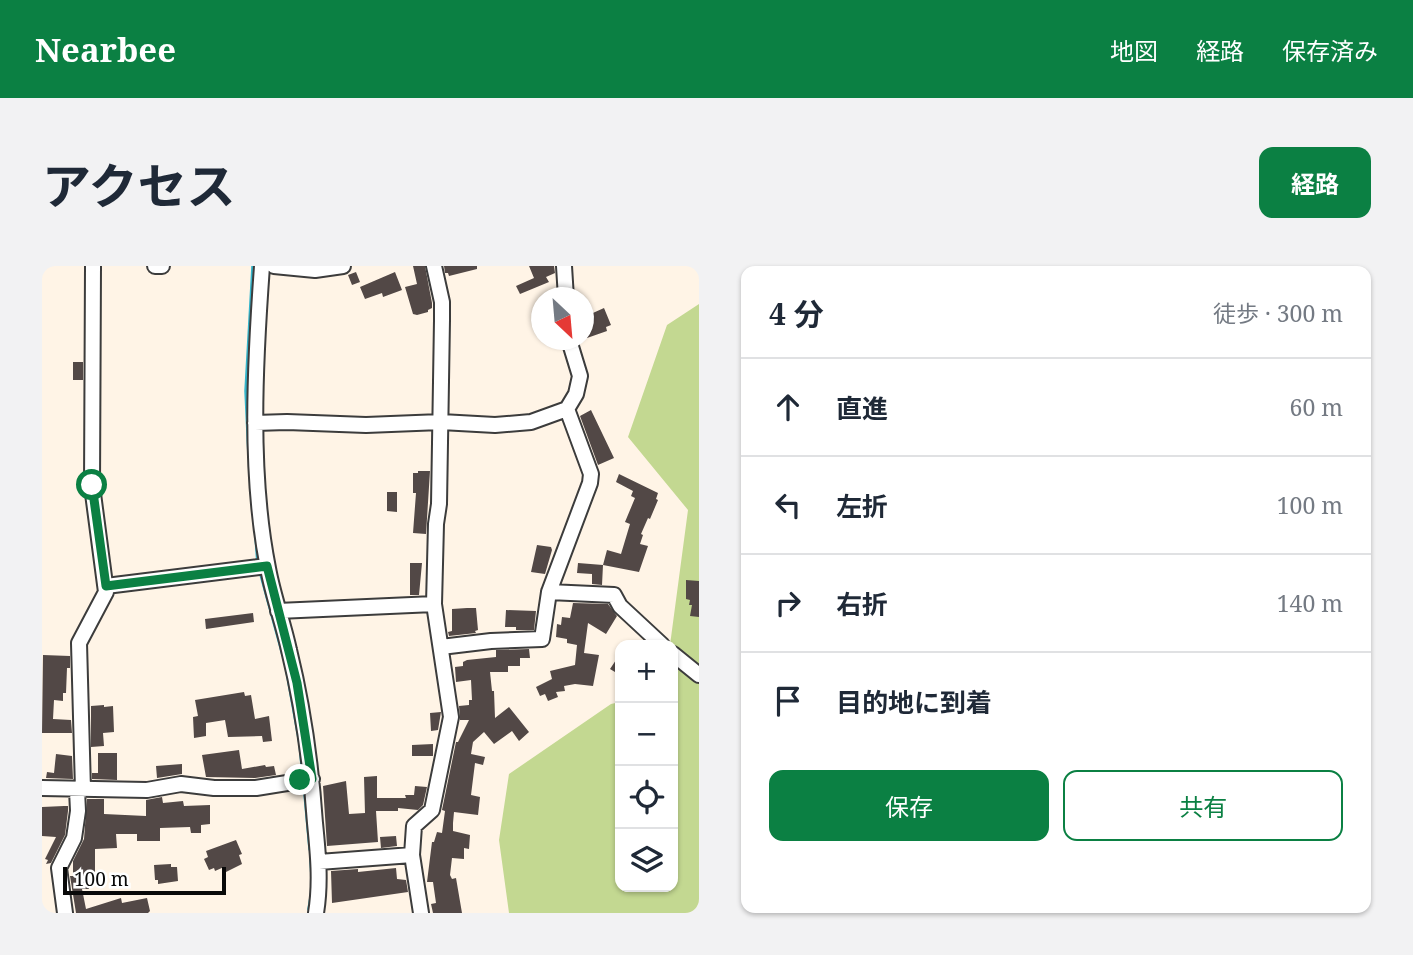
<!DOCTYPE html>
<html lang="ja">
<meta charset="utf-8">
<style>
body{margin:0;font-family:"Noto Serif","Noto Sans JP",serif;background:#f2f2f3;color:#1f2937}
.controls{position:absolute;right:21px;bottom:21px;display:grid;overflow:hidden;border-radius:14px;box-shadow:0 2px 5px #0004}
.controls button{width:63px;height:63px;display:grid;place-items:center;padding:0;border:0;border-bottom:2px solid #e0e1e3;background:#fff;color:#1f2937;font:35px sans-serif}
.compass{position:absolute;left:489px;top:21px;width:63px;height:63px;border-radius:50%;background:#fff;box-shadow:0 2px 5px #0004;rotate:154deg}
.scale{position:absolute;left:21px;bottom:18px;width:163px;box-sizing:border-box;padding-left:7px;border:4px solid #090909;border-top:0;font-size:19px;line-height:24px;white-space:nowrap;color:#090909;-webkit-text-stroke:5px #fff;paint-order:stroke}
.stop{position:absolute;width:21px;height:21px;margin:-16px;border:5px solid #0b8043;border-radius:50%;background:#fff}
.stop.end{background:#0b8043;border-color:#fff;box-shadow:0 2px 7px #0008}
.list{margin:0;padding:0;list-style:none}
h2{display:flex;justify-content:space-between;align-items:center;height:91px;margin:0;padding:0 28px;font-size:30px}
h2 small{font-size:23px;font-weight:400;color:#747a83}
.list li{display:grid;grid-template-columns:46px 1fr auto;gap:21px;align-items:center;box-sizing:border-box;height:98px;padding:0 28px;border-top:2px solid #e0e1e3}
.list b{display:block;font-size:26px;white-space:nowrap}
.list em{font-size:23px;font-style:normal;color:#747a83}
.actions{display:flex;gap:14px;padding:21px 28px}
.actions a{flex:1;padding:16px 0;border:2px solid #0b8043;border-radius:14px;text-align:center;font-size:24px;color:#0b8043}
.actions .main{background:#0b8043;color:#fff}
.icon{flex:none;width:38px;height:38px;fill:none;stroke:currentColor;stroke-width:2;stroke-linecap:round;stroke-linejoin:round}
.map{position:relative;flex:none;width:657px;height:647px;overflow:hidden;border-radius:14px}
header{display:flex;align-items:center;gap:42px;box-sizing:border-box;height:98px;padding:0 35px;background:#0b8043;color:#fff}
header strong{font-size:33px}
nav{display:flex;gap:38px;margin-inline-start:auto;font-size:24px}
.intro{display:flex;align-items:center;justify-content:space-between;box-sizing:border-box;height:168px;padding:0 42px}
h1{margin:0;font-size:49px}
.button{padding:18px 32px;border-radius:14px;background:#0b8043;color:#fff;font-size:24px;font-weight:700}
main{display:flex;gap:42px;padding:0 42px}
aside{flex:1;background:#fff;border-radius:14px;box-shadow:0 2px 5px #0004}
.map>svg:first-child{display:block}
.forest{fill:#c3d891}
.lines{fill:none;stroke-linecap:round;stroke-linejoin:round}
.stream{stroke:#34b5cb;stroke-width:3.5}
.building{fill:#524846}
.minor-casing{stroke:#3c3c3c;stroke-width:18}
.minor{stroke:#fff;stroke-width:14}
.route{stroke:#0b8043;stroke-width:9}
</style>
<header>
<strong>Nearbee</strong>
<nav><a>地図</a><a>経路</a><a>保存済み</a></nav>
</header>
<div class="intro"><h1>アクセス</h1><a class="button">経路</a></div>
<main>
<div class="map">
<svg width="657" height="647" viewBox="0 0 657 647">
<rect width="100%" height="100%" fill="#fff4e6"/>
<path class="forest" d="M 657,38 L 657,647 L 467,647 L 457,574 L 467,508 L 569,438 L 578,436 L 578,621 L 631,621 L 631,379 L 628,379 L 646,244 L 586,171 L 625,59 Z"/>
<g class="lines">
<path class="stream" d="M 207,190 L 204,125 L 211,0
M 214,271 L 216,298
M 218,305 L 241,389
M 244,400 L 258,478 L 261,510
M 262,517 L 268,583
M 269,594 L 270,611
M 269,647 L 267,643 L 270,625"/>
</g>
<path class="building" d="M 371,0 L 383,0 L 390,37 L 390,42 L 386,44 L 386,46 L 375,49 L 371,48 L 363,21 L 375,18 Z
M 402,0 L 435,0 L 435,3 L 407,10 L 406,7 L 403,7 Z
M 487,0 L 512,0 L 513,7 L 504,11 L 507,16 L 478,28 L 474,20 L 492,12 Z
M 314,6 L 318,16 L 310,19 L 306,9 Z
M 353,6 L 360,24 L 341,31 L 340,27 L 323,33 L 318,21 Z
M 562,42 L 569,59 L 564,61 L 565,65 L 545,72 L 542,64 L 542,51 Z
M 31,96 L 41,96 L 41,114 L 31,114 Z
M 549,144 L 572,192 L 556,199 L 538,150 Z
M 376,205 L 388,205 L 384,268 L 371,267 L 374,227 L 371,227 L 371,207 L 376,207 Z
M 577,208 L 616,227 L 614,233 L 616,234 L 608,253 L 606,252 L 599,268 L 601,269 L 598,278 L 606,280 L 597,306 L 561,299 L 565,284 L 579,288 L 588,258 L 583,256 L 593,232 L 589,230 L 591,225 L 574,216 Z
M 345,226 L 355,226 L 355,246 L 345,245 Z
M 495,279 L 509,281 L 510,284 L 503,308 L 489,306 Z
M 368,297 L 380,297 L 377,329 L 368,329 Z
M 536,297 L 561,299 L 560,319 L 550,318 L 550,308 L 535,307 Z
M 644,314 L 657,315 L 657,351 L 648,350 L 650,339 L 647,339 L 648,334 L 644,333 Z
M 531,337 L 566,338 L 575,350 L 564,368 L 546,357 L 542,387 L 557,389 L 551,420 L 533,418 L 522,420 L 523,425 L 514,426 L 516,431 L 506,435 L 503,428 L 498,430 L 494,421 L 510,413 L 508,405 L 533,399 L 535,379 L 525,377 L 525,373 L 514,371 L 515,358 L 519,359 L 520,351 L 528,352 Z
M 425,342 L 434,342 L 436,364 L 433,365 L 434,367 L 407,370 L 406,366 L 410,365 L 410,343 Z
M 464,344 L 494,345 L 492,364 L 474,364 L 474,361 L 463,361 Z
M 211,347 L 212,356 L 164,363 L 163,353 Z
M 487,383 L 488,392 L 478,392 L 478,400 L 466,400 L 466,406 L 448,406 L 450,425 L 452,425 L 453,452 L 467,441 L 487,466 L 477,475 L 470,465 L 452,478 L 442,466 L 431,476 L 429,488 L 443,491 L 441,499 L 433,497 L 429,529 L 438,531 L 436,549 L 412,546 L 411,557 L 411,565 L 428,569 L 427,583 L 422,582 L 422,593 L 410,592 L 408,609 L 410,613 L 414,612 L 420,647 L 391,647 L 389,638 L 394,637 L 391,616 L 385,616 L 390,576 L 392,576 L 395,566 L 400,567 L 403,545 L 400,544 L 414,476 L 416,476 L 427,454 L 418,454 L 417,440 L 427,439 L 427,434 L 430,434 L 429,414 L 414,416 L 413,401 L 421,400 L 421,396 L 425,394 L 454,391 L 454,384 Z
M 578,388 L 578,409 L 568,403 Z
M 1,389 L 28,390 L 28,402 L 25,402 L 24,427 L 21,427 L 21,435 L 12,434 L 11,453 L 29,454 L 30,467 L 0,467 Z
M 202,426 L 203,430 L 209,429 L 213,453 L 227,450 L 230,475 L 221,476 L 220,470 L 186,471 L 183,454 L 164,457 L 164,470 L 152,472 L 151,451 L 156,450 L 153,434 Z
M 62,439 L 62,441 L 71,440 L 72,466 L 61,467 L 62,480 L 49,481 L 49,440 Z
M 399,446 L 396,464 L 389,465 L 388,447 Z
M 391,478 L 391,490 L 370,490 L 370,479 Z
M 197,484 L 200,503 L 223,499 L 224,501 L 232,500 L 234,509 L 213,512 L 164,511 L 160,489 Z
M 56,487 L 75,487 L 75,514 L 50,513 L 50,507 L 56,507 Z
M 14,488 L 30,490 L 31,513 L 4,512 L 5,506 L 12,507 Z
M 140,498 L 140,508 L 115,512 L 114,500 Z
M 335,510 L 335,532 L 364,532 L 363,529 L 372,529 L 373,520 L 385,521 L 381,539 L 376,544 L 356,542 L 356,545 L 334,545 L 336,576 L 285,580 L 281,520 L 304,515 L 307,548 L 323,547 L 322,511 Z
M 120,531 L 121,537 L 141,535 L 142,540 L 168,539 L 168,558 L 159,559 L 159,567 L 149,567 L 148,561 L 118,562 L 118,575 L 95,575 L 95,568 L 74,568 L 75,582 L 53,583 L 53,618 L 47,618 L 47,623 L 40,623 L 44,643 L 79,632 L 80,637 L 105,632 L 108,645 L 106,647 L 34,647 L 28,610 L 31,610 L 31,595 L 42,573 L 45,533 L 62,533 L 62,548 L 104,550 L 104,534 Z
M 22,540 L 26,540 L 26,545 L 23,569 L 9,597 L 4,598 L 6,594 L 3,593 L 14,571 L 0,570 L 0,541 Z
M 354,570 L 355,580 L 339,582 L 338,571 Z
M 194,574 L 200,588 L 197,589 L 200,598 L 184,606 L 182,601 L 173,605 L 172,602 L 167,604 L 162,593 L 166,591 L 164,585 Z
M 129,598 L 129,601 L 135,601 L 136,615 L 116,618 L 116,614 L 113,614 L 112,599 Z
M 354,602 L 355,613 L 364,614 L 366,626 L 290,637 L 289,605 L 316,603 L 316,606 Z"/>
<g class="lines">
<g class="minor-casing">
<path id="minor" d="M 113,0 L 120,0
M 220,0 C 213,96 207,207 226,302 C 231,330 241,356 247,384 C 261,441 269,499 273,557 C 276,587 279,617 274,647
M 232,0 L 273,4 L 301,0
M 522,0 L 524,32
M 213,157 L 245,156 L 324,159 L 399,156 L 453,159 L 489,156 L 525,143 L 534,128 L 538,110 L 527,74
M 64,320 L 225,300
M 507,326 L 548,217 L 549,208 L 525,143
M 236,345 L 392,338
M 399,381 L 449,375 L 500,373 L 507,326 L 572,329 L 578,340 L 620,379
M 631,388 L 657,409
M 0,522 L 105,524 L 139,518 L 172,522 L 214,522 L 270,513
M 41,524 L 37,377 L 64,326 L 50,220 L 51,0
M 277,596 L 370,589
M 23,647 L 17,602 L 32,572 L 36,545 L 35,524
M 379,647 L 370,589 L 372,560 L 390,544 L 409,451 L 392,338 L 394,258 L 397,238 L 400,54 L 400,36 L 392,0"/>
</g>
<use href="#minor" class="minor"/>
</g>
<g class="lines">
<path class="route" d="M 50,219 L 64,320 L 225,300 L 255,417 L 270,513 L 258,514"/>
</g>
</svg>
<div class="controls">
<button>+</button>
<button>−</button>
<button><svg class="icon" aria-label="locate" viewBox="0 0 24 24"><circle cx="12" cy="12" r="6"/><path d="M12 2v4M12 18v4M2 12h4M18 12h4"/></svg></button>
<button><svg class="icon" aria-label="layers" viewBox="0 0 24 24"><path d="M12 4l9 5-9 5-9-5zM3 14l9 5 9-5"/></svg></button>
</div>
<svg class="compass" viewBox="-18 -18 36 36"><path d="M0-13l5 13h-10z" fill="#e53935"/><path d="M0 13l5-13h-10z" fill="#747a83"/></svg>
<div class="scale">100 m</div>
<div class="stop" style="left:50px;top:219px"></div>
<div class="stop end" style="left:258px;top:514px"></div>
</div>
<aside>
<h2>4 分<small>徒歩 · 300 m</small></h2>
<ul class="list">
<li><svg class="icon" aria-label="ahead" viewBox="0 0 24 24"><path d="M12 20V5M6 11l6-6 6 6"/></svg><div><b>直進</b></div><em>60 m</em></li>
<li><svg class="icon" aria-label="left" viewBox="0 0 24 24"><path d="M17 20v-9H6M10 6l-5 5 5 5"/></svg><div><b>左折</b></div><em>100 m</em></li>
<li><svg class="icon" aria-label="right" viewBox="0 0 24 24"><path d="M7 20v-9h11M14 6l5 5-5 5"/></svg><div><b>右折</b></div><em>140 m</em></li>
<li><svg class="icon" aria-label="arrive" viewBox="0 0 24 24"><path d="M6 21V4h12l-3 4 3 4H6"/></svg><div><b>目的地に到着</b></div></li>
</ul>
<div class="actions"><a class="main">保存</a><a>共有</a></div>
</aside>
</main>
